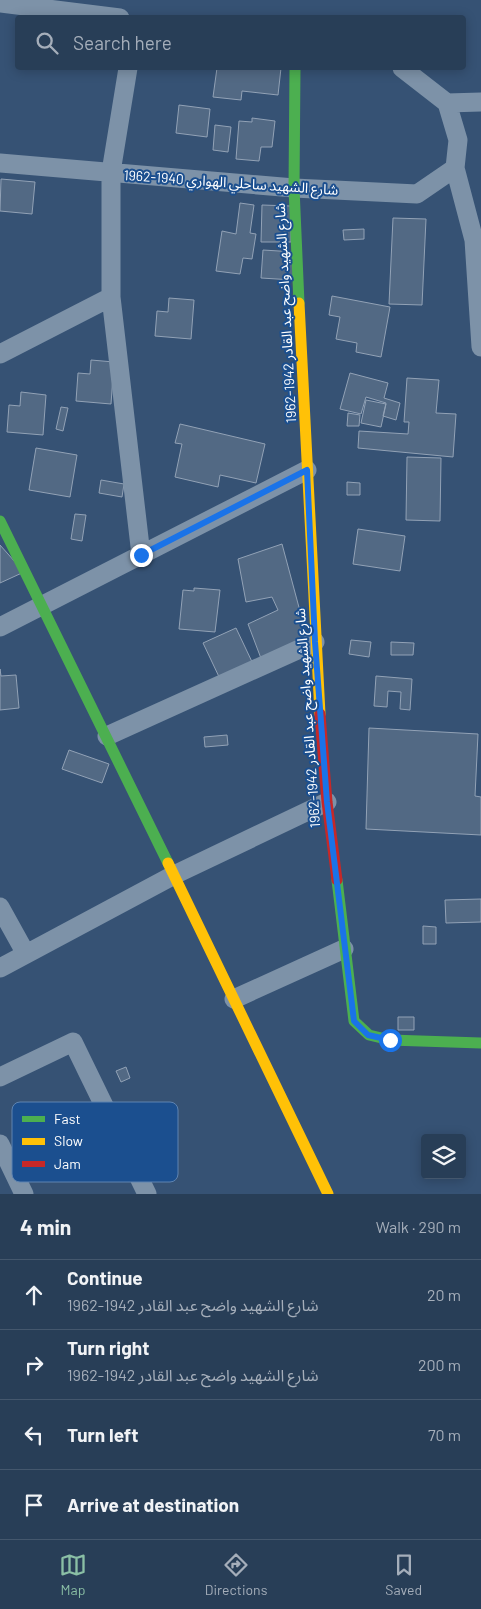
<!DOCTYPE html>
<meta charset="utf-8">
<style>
body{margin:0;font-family:Barlow,"Noto Sans Arabic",sans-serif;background:#30455d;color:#f1f3f6}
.controls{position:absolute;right:15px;bottom:15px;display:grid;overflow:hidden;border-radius:5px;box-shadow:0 2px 12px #0003}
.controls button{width:45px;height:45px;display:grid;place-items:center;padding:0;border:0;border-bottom:1px solid #44576d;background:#283e57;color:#f1f3f6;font:25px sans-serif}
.stop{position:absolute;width:15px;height:15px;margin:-11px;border:4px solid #1a73e8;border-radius:50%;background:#fff}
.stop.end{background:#1a73e8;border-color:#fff;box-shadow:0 1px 5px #0008}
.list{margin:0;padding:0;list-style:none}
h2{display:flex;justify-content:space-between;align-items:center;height:65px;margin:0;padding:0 20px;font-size:21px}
h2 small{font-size:16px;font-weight:400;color:#a5aeba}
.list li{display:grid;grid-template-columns:32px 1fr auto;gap:15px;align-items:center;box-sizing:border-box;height:70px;padding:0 20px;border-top:1px solid #44576d}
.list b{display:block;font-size:19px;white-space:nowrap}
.list p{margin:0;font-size:16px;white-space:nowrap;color:#a5aeba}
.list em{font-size:16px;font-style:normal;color:#a5aeba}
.icon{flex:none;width:28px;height:28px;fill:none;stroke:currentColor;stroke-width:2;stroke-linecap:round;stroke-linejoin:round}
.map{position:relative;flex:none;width:481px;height:1194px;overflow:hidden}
.search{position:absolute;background:#283e57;box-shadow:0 2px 12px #0003;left:15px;right:15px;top:15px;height:55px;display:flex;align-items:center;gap:12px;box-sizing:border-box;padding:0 18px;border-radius:5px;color:#a5aeba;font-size:19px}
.sheet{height:345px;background:#283e57}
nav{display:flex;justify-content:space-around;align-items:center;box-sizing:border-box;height:70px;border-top:1px solid #44576d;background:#283e57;font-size:14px;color:#a5aeba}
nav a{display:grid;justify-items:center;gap:2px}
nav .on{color:#8abfa5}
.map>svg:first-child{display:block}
.building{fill:#526984;stroke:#92a2b6}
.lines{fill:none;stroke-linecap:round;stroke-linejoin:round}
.street{stroke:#7d92a8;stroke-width:19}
.fast{stroke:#4caf50;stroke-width:11}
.slow{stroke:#ffc107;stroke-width:11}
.jam{stroke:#c62828;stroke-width:11}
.route{stroke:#1a73e8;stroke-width:6}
.labels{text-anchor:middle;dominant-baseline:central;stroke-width:4;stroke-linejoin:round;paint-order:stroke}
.street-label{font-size:14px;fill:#fff;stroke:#1b4f8f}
.key{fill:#1b4f8f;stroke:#5f84b1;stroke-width:1}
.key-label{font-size:14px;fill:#fff}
</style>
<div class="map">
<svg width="481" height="1194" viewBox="0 0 481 1194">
<rect width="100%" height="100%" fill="#365274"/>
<path class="building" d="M 217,68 L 281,68 L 278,95 L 242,91 L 241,100 L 213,97 Z
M 179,105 L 210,109 L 207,137 L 176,133 Z
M 252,118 L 275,121 L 272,147 L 261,147 L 259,161 L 236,159 L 239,121 L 252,122 Z
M 215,125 L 231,127 L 228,152 L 213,150 Z
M 1,179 L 35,182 L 32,214 L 0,211 Z
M 240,203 L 254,205 L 250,233 L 256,234 L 252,259 L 243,258 L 240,274 L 216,271 L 222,231 L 236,234 Z
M 262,205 L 291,206 L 291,242 L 261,242 Z
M 393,218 L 426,219 L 422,305 L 389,304 Z
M 364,229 L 364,239 L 344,240 L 343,230 Z
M 263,250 L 295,252 L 293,280 L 261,278 Z
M 332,296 L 390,307 L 381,357 L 356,352 L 357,343 L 336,339 L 340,317 L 329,315 Z
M 169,298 L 194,300 L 191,339 L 155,336 L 157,311 L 168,312 Z
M 91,360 L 114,362 L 111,404 L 76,401 L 78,373 L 90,374 Z
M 350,373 L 388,383 L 384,398 L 400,403 L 396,420 L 383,416 L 386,403 L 366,397 L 361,414 L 340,409 Z
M 407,378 L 439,380 L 436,413 L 456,414 L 453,457 L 358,448 L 359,431 L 408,434 L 409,422 L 404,422 Z
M 21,392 L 46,395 L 43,435 L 7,432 L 9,405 L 20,406 Z
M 366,400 L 386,404 L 381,427 L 361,423 Z
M 61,407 L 68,408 L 63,431 L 56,429 Z
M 348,413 L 360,415 L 359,426 L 347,426 Z
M 180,424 L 265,444 L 256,483 L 220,475 L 218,487 L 175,477 L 182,444 L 175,443 Z
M 36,448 L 77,455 L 70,497 L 29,490 Z
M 407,457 L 441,458 L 440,521 L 406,520 Z
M 101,480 L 124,484 L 122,497 L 99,493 Z
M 347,482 L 360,483 L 360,495 L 347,495 Z
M 75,514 L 86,515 L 82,541 L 71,539 Z
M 358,529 L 405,536 L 400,571 L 353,564 Z
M 282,544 L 308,641 L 262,661 L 248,624 L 278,610 L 272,597 L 246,602 L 238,559 Z
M 0,545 L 24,572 L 0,583 Z
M 194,588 L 220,590 L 215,632 L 179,629 L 183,590 L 194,591 Z
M 236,628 L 254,666 L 221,681 L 203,643 Z
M 351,640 L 371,642 L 369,657 L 349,654 Z
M 391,642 L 414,643 L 413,655 L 391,655 Z
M 0,669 L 1,676 L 16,675 L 19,708 L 0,710 Z
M 376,676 L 412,679 L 410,710 L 400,709 L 401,692 L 388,691 L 387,707 L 374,706 Z
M 369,728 L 478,734 L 475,796 L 481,797 L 481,835 L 366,829 Z
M 227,735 L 228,745 L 205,747 L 204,737 Z
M 69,750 L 109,764 L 102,783 L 62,769 Z
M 481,899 L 481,922 L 446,923 L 445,900 Z
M 423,926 L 436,927 L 436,944 L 423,944 Z
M 398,1017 L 414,1017 L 414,1030 L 398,1030 Z
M 126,1067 L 130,1078 L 121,1082 L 116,1071 Z"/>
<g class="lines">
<path class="street" d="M 0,3 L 120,18
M 128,68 L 111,172 L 111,297 L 141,555
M 402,68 L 447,103 L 458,140 L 455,168 L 474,240 L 481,347
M 447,103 L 481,102
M 0,163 L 294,188 L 417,194 L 455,168
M 0,354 L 111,297
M 0,627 L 307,470
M 107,736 L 315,642
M 0,907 L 26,954
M 0,968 L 174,875 L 327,802
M 234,999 L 344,949
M 0,1077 L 73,1042 L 147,1194
M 0,1144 L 24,1194"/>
<path class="fast" d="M 295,68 L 294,188 L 299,303
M 0,521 L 168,863
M 337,880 L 354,1021 L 369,1035 L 390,1040 L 481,1043"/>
<path class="slow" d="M 299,303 L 320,714
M 168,863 L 328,1194"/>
<path class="jam" d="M 320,714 L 327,802 L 337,880"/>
</g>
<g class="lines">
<path class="route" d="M 141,555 L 307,470 L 315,642 L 327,802 L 354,1021 L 368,1035 L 390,1040"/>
</g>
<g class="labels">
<g class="street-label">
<text transform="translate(231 182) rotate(4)">شارع الشهيد ساحلي الهواري 1940-1962</text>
<text transform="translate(285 313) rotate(-93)">شارع الشهيد واضح عبد القادر 1942-1962</text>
<text transform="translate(307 718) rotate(-94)">شارع الشهيد واضح عبد القادر 1942-1962</text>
</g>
</g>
<rect x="12" y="1102" width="166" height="80" rx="8" class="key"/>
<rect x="22" y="1116" width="23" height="6" fill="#4caf50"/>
<rect x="22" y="1138" width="23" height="7" fill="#ffc107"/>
<rect x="22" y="1161" width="23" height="6" fill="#c62828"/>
<g class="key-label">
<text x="54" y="1124">Fast</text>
<text x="54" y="1146">Slow</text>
<text x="54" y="1169">Jam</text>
</g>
</svg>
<div class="controls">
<button><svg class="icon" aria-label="layers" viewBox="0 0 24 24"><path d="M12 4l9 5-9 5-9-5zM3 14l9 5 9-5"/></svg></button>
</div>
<div class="stop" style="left:390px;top:1040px"></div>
<div class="stop end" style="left:141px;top:555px"></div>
<div class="search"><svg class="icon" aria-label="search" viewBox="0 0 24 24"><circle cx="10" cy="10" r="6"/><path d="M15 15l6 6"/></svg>Search here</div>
</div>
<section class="sheet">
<h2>4 min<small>Walk · 290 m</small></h2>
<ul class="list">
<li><svg class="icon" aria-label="ahead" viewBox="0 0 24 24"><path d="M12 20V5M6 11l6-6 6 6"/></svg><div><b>Continue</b><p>شارع الشهيد واضح عبد القادر 1942-1962</p></div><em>20 m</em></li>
<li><svg class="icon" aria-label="right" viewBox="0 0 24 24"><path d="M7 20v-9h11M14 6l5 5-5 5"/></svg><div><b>Turn right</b><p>شارع الشهيد واضح عبد القادر 1942-1962</p></div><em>200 m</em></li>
<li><svg class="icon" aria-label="left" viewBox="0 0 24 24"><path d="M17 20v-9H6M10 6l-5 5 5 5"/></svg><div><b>Turn left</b></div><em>70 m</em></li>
<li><svg class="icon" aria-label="arrive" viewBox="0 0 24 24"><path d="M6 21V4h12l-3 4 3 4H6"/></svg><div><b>Arrive at destination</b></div></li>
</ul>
</section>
<nav>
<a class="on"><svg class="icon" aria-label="map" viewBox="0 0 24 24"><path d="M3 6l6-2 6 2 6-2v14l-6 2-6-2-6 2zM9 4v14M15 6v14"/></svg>Map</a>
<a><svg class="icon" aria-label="directions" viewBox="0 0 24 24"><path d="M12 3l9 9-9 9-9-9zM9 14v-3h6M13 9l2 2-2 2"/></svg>Directions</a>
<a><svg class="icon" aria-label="saved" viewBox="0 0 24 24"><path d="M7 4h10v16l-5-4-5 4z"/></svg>Saved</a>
</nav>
